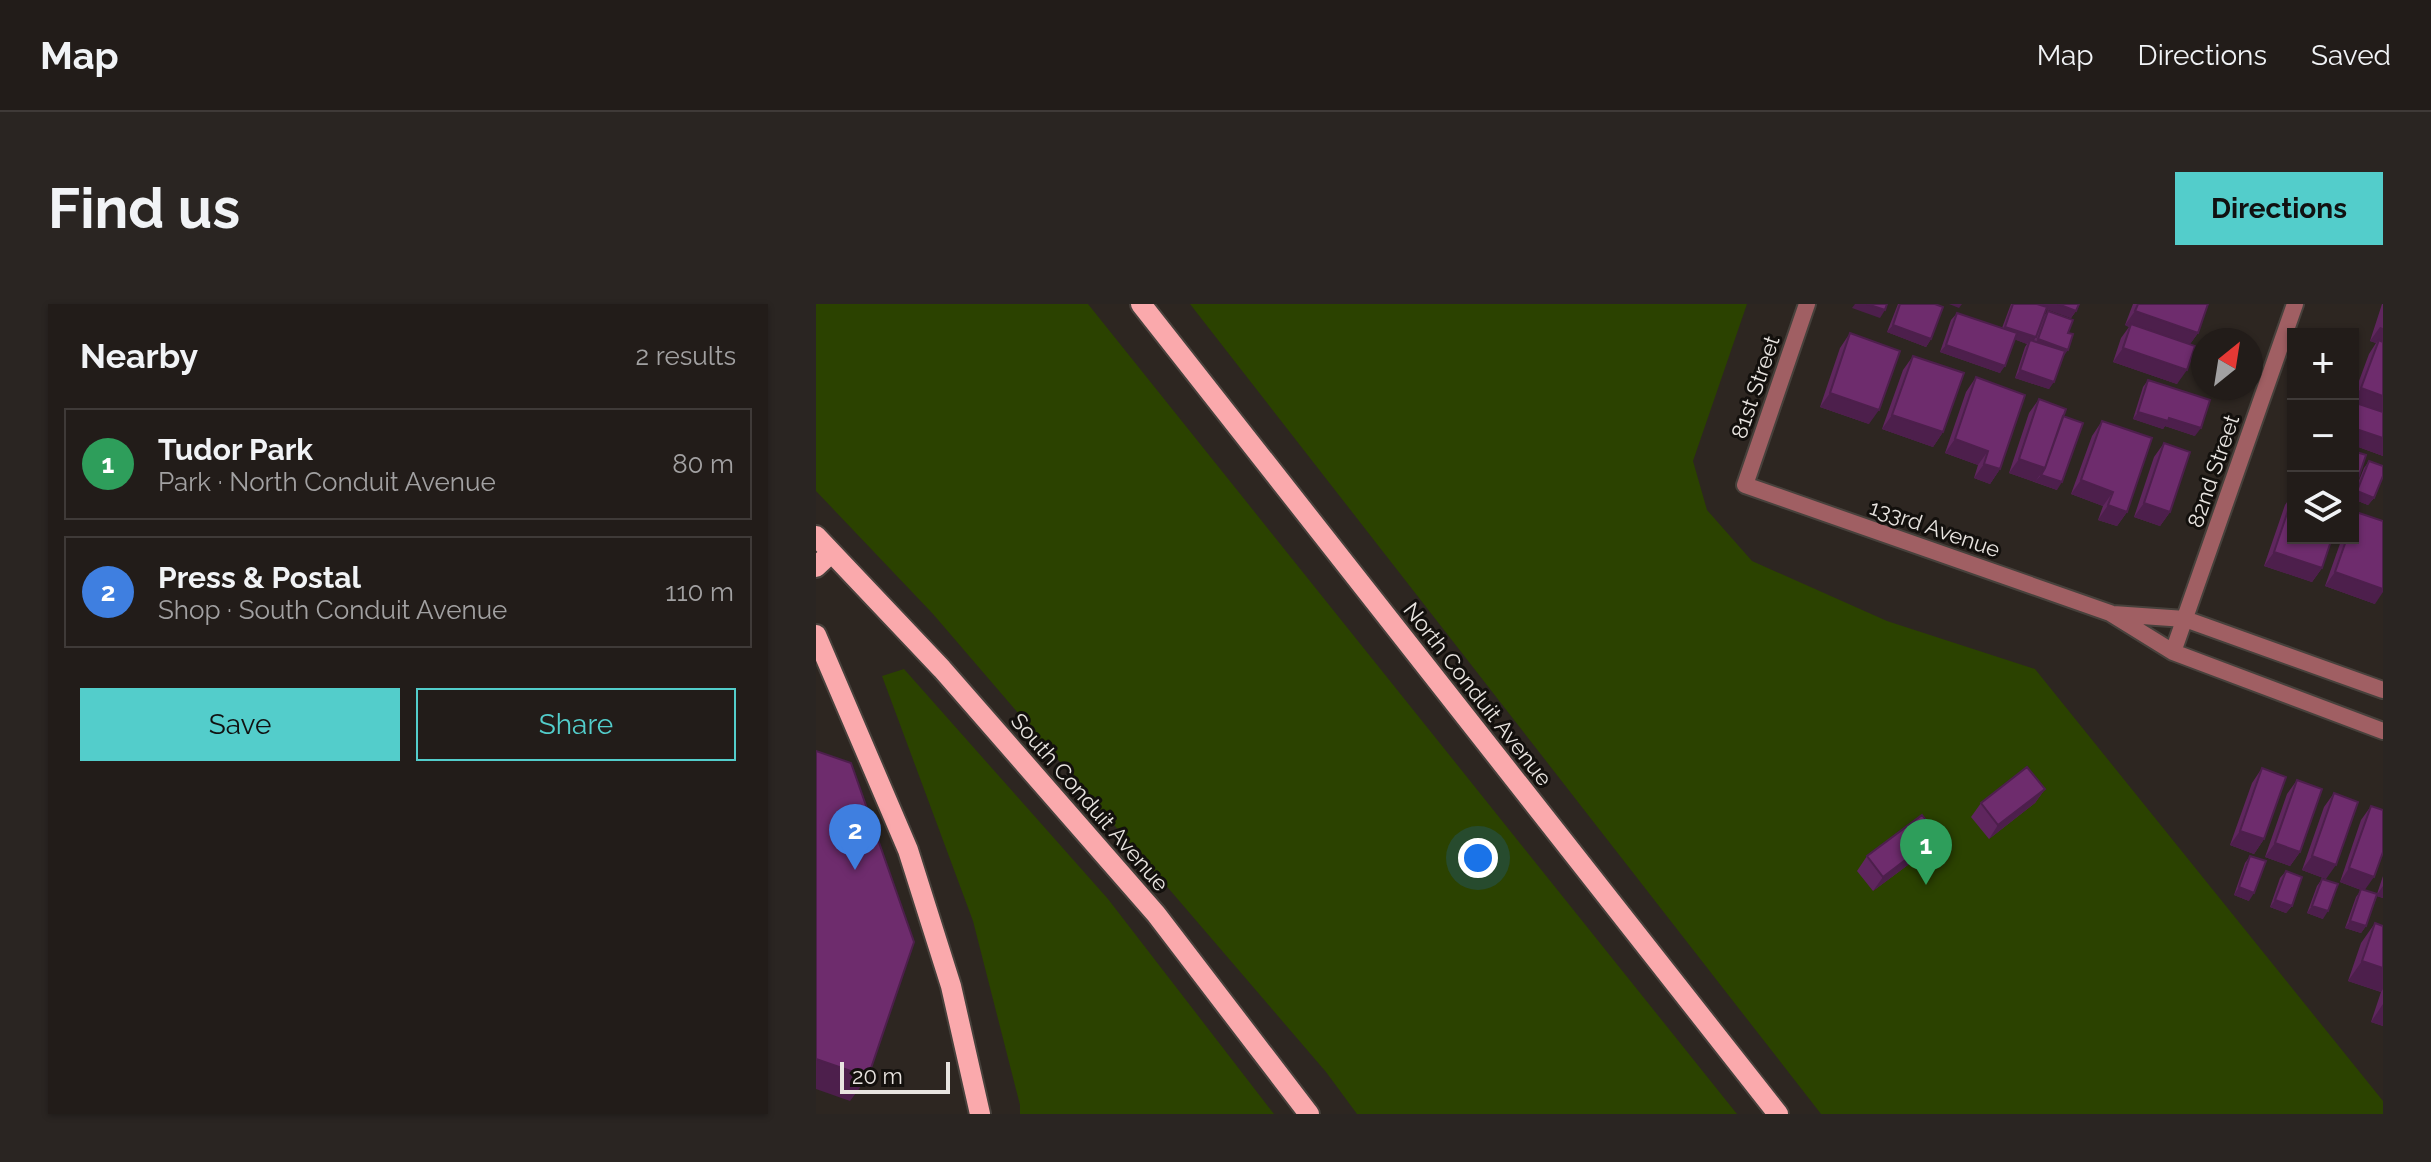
<!DOCTYPE html>
<meta charset="utf-8">
<style>
body{margin:0;font-family:Raleway,sans-serif;background:#2a2522;color:#f1f3f6}
.controls{position:absolute;right:24px;top:24px;display:grid;overflow:hidden;border-radius:0px;box-shadow:0 2px 6px #0004}
.controls button{width:72px;height:72px;display:grid;place-items:center;padding:0;border:0;border-bottom:2px solid #3f3a38;background:#221c19;color:#f1f3f6;font:40px sans-serif}
.compass{position:absolute;left:1375px;top:24px;width:72px;height:72px;border-radius:50%;background:#221c19;box-shadow:0 2px 6px #0004;rotate:30deg}
.scale{position:absolute;left:24px;bottom:20px;width:110px;box-sizing:border-box;padding-left:8px;border:4px solid #e8e4e0;border-top:0;font-size:22px;line-height:28px;white-space:nowrap;color:#e8e4e0;-webkit-text-stroke:6px #13100d;paint-order:stroke}
.you{position:absolute;left:662px;top:554px;width:28px;height:28px;margin:-20px;border:6px solid #fff;border-radius:50%;background:#1a73e8;box-shadow:0 0 0 12px #1a73e833}
.badge{display:grid;place-items:center;width:52px;height:52px;border-radius:50%;background:#53cdcb;color:#fff;font-size:26px;font-weight:700}
.pin{position:absolute;translate:-50% -66px;filter:drop-shadow(0 2px 4px #0008)}
.pin::after{content:'';position:absolute;top:42px;width:28px;height:24px;background:inherit;clip-path:polygon(0 0,100% 0,50% 100%)}
.list{margin:0;padding:0;list-style:none}
h2{display:flex;justify-content:space-between;align-items:center;height:104px;margin:0;padding:0 32px;font-size:34px}
h2 small{font-size:26px;font-weight:400;color:#a2a1a2}
.list li{display:grid;grid-template-columns:52px 1fr auto;gap:24px;align-items:center;box-sizing:border-box;height:112px;margin:0 16px 16px;padding:0 16px;border:2px solid #3f3a38;border-radius:0px}
.list b{display:block;font-size:30px;white-space:nowrap}
.list p{margin:0;font-size:26px;white-space:nowrap;color:#a2a1a2}
.list em{font-size:26px;font-style:normal;color:#a2a1a2}
.actions{display:flex;gap:16px;padding:24px 32px}
.actions a{flex:1;padding:18px 0;border:2px solid #53cdcb;border-radius:0px;text-align:center;font-size:28px;color:#53cdcb}
.actions .main{background:#53cdcb;color:#111}
.icon{flex:none;width:44px;height:44px;fill:none;stroke:currentColor;stroke-width:2;stroke-linecap:round;stroke-linejoin:round}
.map{position:relative;flex:none;width:1567px;height:810px;overflow:hidden;border-radius:0px}
header{display:flex;align-items:center;gap:48px;box-sizing:border-box;height:112px;padding:0 40px;background:#221c19;border-bottom:2px solid #3f3a38}
header strong{font-size:38px}
nav{display:flex;gap:44px;margin-inline-start:auto;font-size:28px}
.intro{display:flex;align-items:center;justify-content:space-between;box-sizing:border-box;height:192px;padding:0 48px}
h1{margin:0;font-size:56px}
.button{padding:20px 36px;border-radius:0px;background:#53cdcb;color:#111;font-size:28px;font-weight:700}
main{display:flex;gap:48px;padding:0 48px}
aside{flex:1;background:#221c19;border-radius:0px;box-shadow:0 2px 6px #0004}
.map>svg:first-child{display:block}
.green{fill:#2b4200}
.lines{fill:none;stroke-linecap:round;stroke-linejoin:round}
.minor-casing{stroke:#47413c;stroke-width:20}
.primary-casing{stroke:#47413c;stroke-width:24}
.minor{stroke:#a05f63;stroke-width:16}
.primary{stroke:#faa9ac;stroke-width:20}
.wall{fill:#5f265e}
.shaded-wall{fill:#4d1f4c}
.building{fill:#6e2c6d;stroke:#4d1f4c;stroke-width:2}
.labels{text-anchor:middle;dominant-baseline:central;stroke-width:6;stroke-linejoin:round;paint-order:stroke}
.street-label{font-size:22px;fill:#e8e4e0;stroke:#13100d}
</style>
<header>
<strong>Map</strong>
<nav><a>Map</a><a>Directions</a><a>Saved</a></nav>
</header>
<div class="intro"><h1>Find us</h1><a class="button">Directions</a></div>
<main>
<aside>
<h2>Nearby<small>2 results</small></h2>
<ul class="list">
<li><span class="badge" style="background:#2e9e5b">1</span><div><b>Tudor Park</b><p>Park · North Conduit Avenue</p></div><em>80 m</em></li>
<li><span class="badge" style="background:#3f7fe0">2</span><div><b>Press &amp; Postal</b><p>Shop · South Conduit Avenue</p></div><em>110 m</em></li>
</ul>
<div class="actions"><a class="main">Save</a><a>Share</a></div>
</aside>
<div class="map">
<svg width="1567" height="810" viewBox="0 0 1567 810">
<rect width="100%" height="100%" fill="#2d2621"/>
<path class="green" d="M 0,0 L 272,0 L 921,810 L 541,810 L 510,768 L 117,310 L 0,187 Z
M 374,0 L 931,0 L 877,157 L 891,206 L 936,257 L 1071,317 L 1219,365 L 1567,797 L 1567,810 L 1005,810 Z
M 88,365 L 292,595 L 458,810 L 204,810 L 204,801 L 157,617 L 66,372 Z"/>
<g class="lines">
<g class="minor-casing">
<path id="minor" d="M 991,0 L 929,181 L 1294,309 L 1357,348 L 1567,427
M 1297,310 L 1369,315 L 1567,386
M 1357,348 L 1479,0"/>
</g>
<g class="primary-casing">
<path id="primary" d="M 325,0 L 962,810
M 0,232 L 126,365 L 340,610 L 493,810
M 0,263 L 15,249
M 0,331 L 92,546 L 135,682 L 164,810"/>
</g>
<use href="#minor" class="minor"/>
<use href="#primary" class="primary"/>
</g>
<path class="wall" d="M 1082,0 L 1119,0 L 1115,35 L 1110,43 L 1071,28 Z
M 1195,0 L 1263,0 L 1260,7 L 1255,14 L 1230,5 L 1227,13 L 1232,7 L 1252,29 L 1247,53 L 1233,85 L 1199,74 L 1209,43 L 1211,40 L 1198,35 L 1184,69 L 1124,48 L 1135,16 L 1141,9 L 1186,24 Z
M 1317,0 L 1392,0 L 1382,29 L 1374,40 L 1361,80 L 1297,58 L 1305,34 L 1313,23 L 1309,21 Z
M 1566,0 L 1567,0 L 1567,152 L 1537,141 L 1537,103 L 1539,100 L 1537,99 L 1537,93 L 1553,50 L 1560,39 L 1554,37 Z
M 1034,29 L 1053,120 L 1004,103 L 1024,44 Z
M 1097,52 L 1127,128 L 1117,143 L 1066,125 L 1087,66 Z
M 1160,73 L 1184,165 L 1174,180 L 1158,174 L 1162,161 L 1129,149 L 1150,88 Z
M 1332,76 L 1379,132 L 1349,122 L 1347,125 L 1317,115 L 1327,83 Z
M 1223,95 L 1247,112 L 1241,186 L 1193,169 L 1213,109 Z
M 1286,117 L 1311,208 L 1301,222 L 1282,216 L 1287,202 L 1255,190 L 1276,132 Z
M 1348,139 L 1354,208 L 1344,222 L 1318,213 L 1338,153 Z
M 1553,157 L 1558,194 L 1552,201 L 1537,195 L 1537,191 L 1548,164 Z
M 1477,189 L 1477,234 L 1506,264 L 1496,278 L 1448,262 L 1469,201 Z
M 1540,208 L 1559,300 L 1509,282 L 1526,234 L 1537,234 L 1537,212 Z
M 1446,464 L 1448,535 L 1438,550 L 1414,541 L 1436,479 Z
M 1481,476 L 1484,548 L 1474,562 L 1449,553 L 1471,490 Z
M 1229,485 L 1219,499 L 1173,535 L 1155,513 L 1165,499 Z
M 1518,489 L 1510,575 L 1486,566 L 1508,503 Z
M 1555,502 L 1549,586 L 1561,590 L 1567,572 L 1567,594 L 1561,592 L 1550,622 L 1545,629 L 1529,624 L 1540,593 L 1545,586 L 1524,578 L 1545,516 Z
M 1122,531 L 1112,546 L 1057,587 L 1041,567 L 1051,552 Z
M 1434,552 L 1433,597 L 1418,591 L 1429,559 Z
M 1470,567 L 1476,602 L 1470,609 L 1454,603 L 1464,574 Z
M 1506,575 L 1507,615 L 1491,609 L 1501,582 Z
M 1559,619 L 1567,622 L 1567,722 L 1555,718 L 1565,688 L 1532,677 L 1545,639 Z"/>
<path class="shaded-wall" d="M 1039,0 L 1051,0 L 1069,6 L 1064,14 L 1036,4 Z
M 1133,0 L 1146,0 L 1143,4 Z
M 1217,0 L 1242,0 L 1260,7 L 1255,14 Z
M 1319,7 L 1382,29 L 1372,43 L 1315,20 L 1313,23 L 1309,21 Z
M 1077,21 L 1115,35 L 1110,43 L 1071,28 Z
M 1189,23 L 1220,33 L 1215,41 L 1214,36 L 1211,40 L 1184,30 Z
M 1564,23 L 1567,24 L 1567,42 L 1563,36 L 1560,39 L 1554,37 Z
M 1222,35 L 1252,46 L 1247,53 L 1217,42 Z
M 1130,41 L 1189,62 L 1184,69 L 1124,48 Z
M 1307,44 L 1371,66 L 1361,80 L 1297,58 Z
M 1204,66 L 1238,78 L 1233,85 L 1199,74 Z
M 1545,84 L 1567,92 L 1567,110 L 1537,99 L 1537,96 Z
M 1014,89 L 1063,106 L 1053,120 L 1004,103 Z
M 1322,108 L 1353,114 L 1385,124 L 1379,132 L 1349,122 L 1347,125 L 1317,115 Z
M 1076,111 L 1127,128 L 1117,143 L 1066,125 Z
M 1537,124 L 1567,134 L 1567,152 L 1537,141 Z
M 1139,135 L 1172,147 L 1162,161 L 1129,149 Z
M 1203,155 L 1229,164 L 1219,178 L 1193,169 Z
M 1168,160 L 1184,165 L 1174,180 L 1158,174 Z
M 1225,171 L 1246,178 L 1241,186 L 1219,178 Z
M 1265,176 L 1297,188 L 1287,202 L 1255,190 Z
M 1541,187 L 1558,194 L 1552,201 L 1537,195 L 1537,193 Z
M 1328,199 L 1354,208 L 1344,222 L 1318,213 Z
M 1292,201 L 1311,208 L 1301,222 L 1282,216 Z
M 1458,248 L 1506,264 L 1496,278 L 1448,262 Z
M 1519,268 L 1567,285 L 1567,288 L 1559,300 L 1509,282 Z
M 1229,485 L 1219,499 L 1173,535 L 1182,521 Z
M 1424,527 L 1448,535 L 1438,550 L 1414,541 Z
M 1122,531 L 1112,546 L 1057,587 L 1067,573 Z
M 1459,539 L 1484,548 L 1474,562 L 1449,553 Z
M 1496,552 L 1520,561 L 1510,575 L 1486,566 Z
M 1533,564 L 1558,573 L 1548,587 L 1524,578 Z
M 1567,582 L 1567,594 L 1560,592 Z
M 1423,583 L 1438,589 L 1433,597 L 1418,591 Z
M 1459,596 L 1476,602 L 1470,609 L 1454,603 Z
M 1496,602 L 1512,607 L 1507,615 L 1491,609 Z
M 1534,617 L 1550,622 L 1545,629 L 1529,624 Z
M 1546,657 L 1567,664 L 1567,685 L 1565,688 L 1532,677 Z
M 1567,700 L 1567,722 L 1555,718 Z
M 0,755 L 52,773 L 34,797 L 0,785 Z"/>
<path class="building" d="M 1051,0 L 1071,0 L 1069,6 Z
M 1084,0 L 1119,0 L 1127,3 L 1115,35 L 1077,21 Z
M 1197,0 L 1221,0 L 1231,3 L 1220,33 L 1189,23 Z
M 1242,0 L 1263,0 L 1260,7 Z
M 1322,0 L 1392,0 L 1382,29 L 1319,7 Z
M 1232,7 L 1257,16 L 1252,29 L 1257,30 L 1252,46 L 1222,35 Z
M 1141,9 L 1201,29 L 1189,62 L 1130,41 Z
M 1315,20 L 1379,42 L 1371,66 L 1307,44 Z
M 1034,29 L 1084,47 L 1063,106 L 1014,89 Z
M 1214,36 L 1249,47 L 1238,78 L 1204,66 Z
M 1563,36 L 1567,38 L 1567,92 L 1545,84 Z
M 1097,52 L 1148,69 L 1127,128 L 1076,111 Z
M 1160,73 L 1209,91 L 1184,165 L 1168,160 L 1172,147 L 1139,135 Z
M 1332,76 L 1394,96 L 1385,124 L 1353,114 L 1352,117 L 1322,108 Z
M 1223,95 L 1250,105 L 1229,164 L 1203,155 Z
M 1540,99 L 1567,108 L 1567,134 L 1537,124 L 1537,106 Z
M 1247,112 L 1267,119 L 1246,178 L 1225,171 L 1229,164 Z
M 1286,117 L 1336,134 L 1311,208 L 1292,201 L 1297,188 L 1265,176 Z
M 1348,139 L 1374,148 L 1354,208 L 1328,199 Z
M 1537,147 L 1550,151 L 1539,184 L 1537,183 Z
M 1553,157 L 1567,162 L 1567,172 L 1558,194 L 1541,187 Z
M 1477,192 L 1477,234 L 1516,234 L 1506,264 L 1458,248 Z
M 1540,208 L 1567,217 L 1567,285 L 1519,268 L 1531,234 L 1537,234 L 1537,218 Z
M 0,447 L 35,459 L 98,638 L 52,773 L 0,755 Z
M 1211,463 L 1229,485 L 1182,521 L 1165,499 Z
M 1446,464 L 1470,473 L 1448,535 L 1424,527 Z
M 1481,476 L 1506,485 L 1484,548 L 1459,539 Z
M 1518,489 L 1542,498 L 1520,561 L 1496,552 Z
M 1555,502 L 1567,506 L 1567,548 L 1558,573 L 1533,564 Z
M 1106,511 L 1122,531 L 1067,573 L 1051,552 Z
M 1434,552 L 1450,557 L 1438,589 L 1423,583 Z
M 1470,567 L 1486,573 L 1476,602 L 1459,596 Z
M 1506,575 L 1522,580 L 1512,607 L 1496,602 Z
M 1545,585 L 1561,590 L 1550,622 L 1534,617 Z
M 1559,619 L 1567,622 L 1567,664 L 1546,657 Z"/>
<g class="labels">
<g class="street-label">
<text transform="translate(939 83) rotate(-71)">81st Street</text>
<text transform="translate(1397 167) rotate(-71)">82nd Street</text>
<text transform="translate(1119 224) rotate(19)">133rd Avenue</text>
<text transform="translate(662 390) rotate(52)">North Conduit Avenue</text>
<text transform="translate(274 498) rotate(49)">South Conduit Avenue</text>
</g>
</g>
</svg>
<div class="controls">
<button>+</button>
<button>−</button>
<button><svg class="icon" aria-label="layers" viewBox="0 0 24 24"><path d="M12 4l9 5-9 5-9-5zM3 14l9 5 9-5"/></svg></button>
</div>
<svg class="compass" viewBox="-18 -18 36 36"><path d="M0-13l5 13h-10z" fill="#e53935"/><path d="M0 13l5-13h-10z" fill="#a2a1a2"/></svg>
<div class="scale">20 m</div>
<div class="you"></div>
<div class="pin badge" style="left:1110px;top:581px;background:#2e9e5b">1</div>
<div class="pin badge" style="left:39px;top:566px;background:#3f7fe0">2</div>
</div>
</main>
